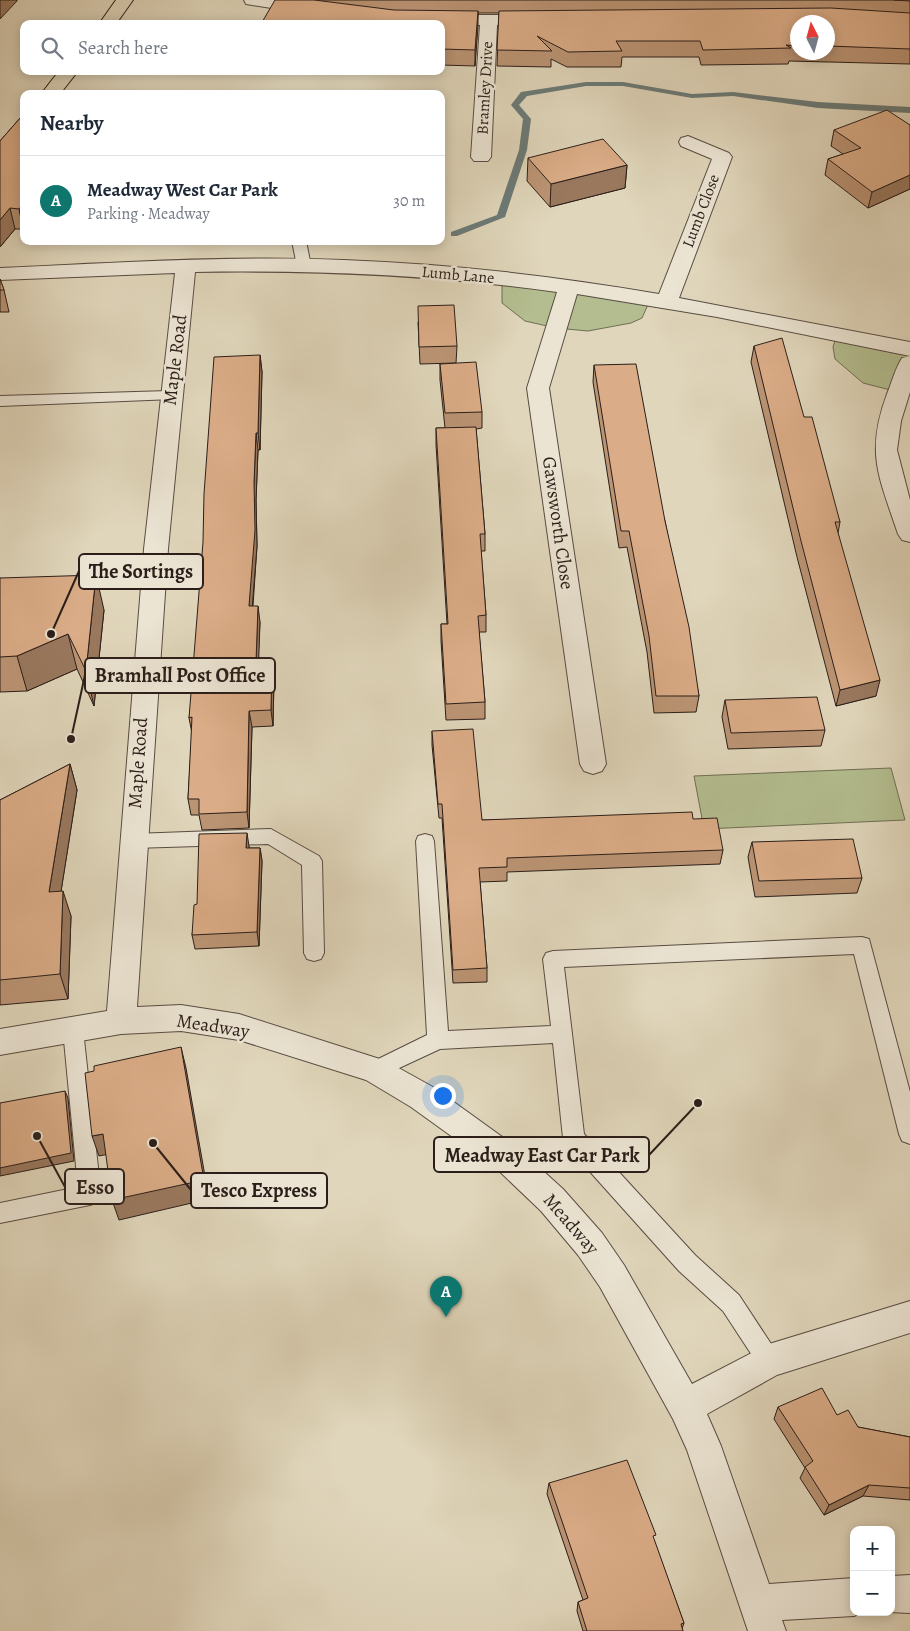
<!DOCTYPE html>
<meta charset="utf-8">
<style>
body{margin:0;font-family:Alegreya,serif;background:#f2f2f3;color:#1f2937}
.controls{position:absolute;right:15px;bottom:15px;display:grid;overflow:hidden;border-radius:10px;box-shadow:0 2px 12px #0003}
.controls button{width:45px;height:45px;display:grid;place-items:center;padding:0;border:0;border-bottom:1px solid #e0e1e3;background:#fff;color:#1f2937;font:25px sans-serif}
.compass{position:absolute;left:790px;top:15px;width:45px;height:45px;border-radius:50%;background:#fff;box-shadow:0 2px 12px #0003;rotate:354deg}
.you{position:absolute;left:442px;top:1095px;width:18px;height:18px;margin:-12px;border:4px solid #fff;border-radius:50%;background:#1a73e8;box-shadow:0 0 0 8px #1a73e833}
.badge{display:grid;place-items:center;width:32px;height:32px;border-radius:50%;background:#0f766e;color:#fff;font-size:16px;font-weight:700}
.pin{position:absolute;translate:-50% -41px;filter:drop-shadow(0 1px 2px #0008)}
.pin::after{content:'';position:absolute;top:26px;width:18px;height:15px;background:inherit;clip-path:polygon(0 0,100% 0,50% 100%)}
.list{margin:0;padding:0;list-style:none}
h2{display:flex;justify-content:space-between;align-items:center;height:65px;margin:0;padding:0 20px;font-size:21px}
h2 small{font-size:16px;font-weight:400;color:#747a83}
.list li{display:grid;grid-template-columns:32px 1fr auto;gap:15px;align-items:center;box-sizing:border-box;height:90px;padding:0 20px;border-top:1px solid #e0e1e3}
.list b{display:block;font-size:19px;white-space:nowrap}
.list p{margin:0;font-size:16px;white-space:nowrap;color:#747a83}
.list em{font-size:16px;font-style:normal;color:#747a83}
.icon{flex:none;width:28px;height:28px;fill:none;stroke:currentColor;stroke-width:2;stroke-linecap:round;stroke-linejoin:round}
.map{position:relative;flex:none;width:910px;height:1631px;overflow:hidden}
.search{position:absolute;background:#fff;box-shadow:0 2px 12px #0003;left:20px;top:20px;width:425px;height:55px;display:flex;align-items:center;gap:12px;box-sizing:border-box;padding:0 18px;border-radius:10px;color:#747a83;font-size:19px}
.panel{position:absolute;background:#fff;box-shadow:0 2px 12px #0003;left:20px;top:90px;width:425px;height:155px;border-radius:10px}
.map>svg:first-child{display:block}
.green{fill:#b3bd8f;stroke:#6f6e54}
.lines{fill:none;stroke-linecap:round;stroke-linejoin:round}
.stream{fill:#6b7a77;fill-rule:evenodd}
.service-casing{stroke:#584c42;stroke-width:2}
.minor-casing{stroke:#584c42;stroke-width:2}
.primary-casing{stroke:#2b1e19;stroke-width:2}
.service{fill:#ebe4d3;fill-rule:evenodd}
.minor{fill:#ebe4d3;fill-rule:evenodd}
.primary{fill:#e0d6bb;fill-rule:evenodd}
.wall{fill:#bb9474;stroke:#2b1e19;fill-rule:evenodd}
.shaded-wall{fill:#99785e;stroke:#2b1e19}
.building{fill:#daac87;stroke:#2b1e19}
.labels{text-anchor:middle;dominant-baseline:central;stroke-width:5;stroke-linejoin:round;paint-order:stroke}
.far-street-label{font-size:16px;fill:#2b1e19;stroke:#ebe4d3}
.street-label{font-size:19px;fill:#2b1e19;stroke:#ebe4d3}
.leader{fill:none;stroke:#2b1e19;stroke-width:2}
.callout-dot{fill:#2b1e19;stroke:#ebe4d3;stroke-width:2}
.callout{fill:#ebe4d3;stroke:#2b1e19;stroke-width:2}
.callout-label{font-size:20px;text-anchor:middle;font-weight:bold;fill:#2b1e19}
</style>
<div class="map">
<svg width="910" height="1631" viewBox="0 0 910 1631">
<rect width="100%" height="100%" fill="#e0d6bb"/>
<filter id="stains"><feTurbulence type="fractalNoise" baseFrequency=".004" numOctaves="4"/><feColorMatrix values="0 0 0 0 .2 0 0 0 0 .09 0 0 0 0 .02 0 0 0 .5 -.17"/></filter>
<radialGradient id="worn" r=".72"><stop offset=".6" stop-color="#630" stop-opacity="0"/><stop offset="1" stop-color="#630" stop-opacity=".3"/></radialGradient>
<path class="green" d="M 502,279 L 651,298 L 642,318 L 631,323 L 588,331 L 556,328 L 525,321 L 502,303 Z
M 837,334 L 910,349 L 910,395 L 863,383 L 835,359 L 833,347 Z
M 891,768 L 905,820 L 704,829 L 694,776 Z"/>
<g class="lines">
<path class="stream" d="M 586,82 L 623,82 L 692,94 L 733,92 L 818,102 L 910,107 L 910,113 L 818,108 L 733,96 L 692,98 L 623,86 L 586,86 L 527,96 L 519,105 L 531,119 L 527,150 L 505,217 L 457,236 L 451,236 L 451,232 L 497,215 L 519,150 L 523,119 L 511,105 L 521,92 Z"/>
<g class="service-casing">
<path id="service" d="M 292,241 L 306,241 L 311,266 L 309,269 L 304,270 L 297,266 Z
M 169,391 L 174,393 L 177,396 L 174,399 L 0,406 L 0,396 Z
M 271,829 L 319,856 L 322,861 L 324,953 L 321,959 L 314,961 L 307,959 L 304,953 L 302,865 L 268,844 L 133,848 L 126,846 L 124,841 L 126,836 L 133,834 Z
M 425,834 L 432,836 L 434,841 L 448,1031 L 551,1026 L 543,959 L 546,953 L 553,951 L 862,937 L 869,939 L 910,1092 L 910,1144 L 902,1141 L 899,1134 L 854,954 L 564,967 L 584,1134 L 695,1255 L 739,1295 L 777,1353 L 781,1361 L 777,1369 L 769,1372 L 761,1369 L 723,1311 L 679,1271 L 566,1145 L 563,1138 L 553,1043 L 440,1049 L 382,1076 L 375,1079 L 368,1076 L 365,1070 L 368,1064 L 427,1035 L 416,841 L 418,836 Z
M 73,1021 L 80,1024 L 83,1030 L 101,1195 L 98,1202 L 90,1205 L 0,1223 L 0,1203 L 78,1187 L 63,1030 L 66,1024 Z"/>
</g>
<g class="minor-casing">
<path id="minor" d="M 244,0 L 284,0 L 315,5 L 318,9 L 315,13 L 309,14 L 252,5 L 246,4 Z
M 442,15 L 536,15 L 542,16 L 545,20 L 542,24 L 536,25 L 497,25 L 491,157 L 488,161 L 474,161 L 471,157 L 480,25 L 436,24 L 433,20 L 436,16 Z
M 688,136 L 729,153 L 732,157 L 679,298 L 910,342 L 910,356 L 717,317 L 577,294 L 549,388 L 606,764 L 602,771 L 593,774 L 584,771 L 580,764 L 527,388 L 557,292 C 436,275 317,270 195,272 L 168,549 L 137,1007 L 181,1005 L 239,1014 L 386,1061 L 433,1087 L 519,1149 L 563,1189 L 602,1233 L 624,1265 L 692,1384 L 769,1344 L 910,1301 L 910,1333 L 777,1375 L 707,1414 L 721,1446 L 769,1584 L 854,1578 L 854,1612 L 863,1612 L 854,1616 L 782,1620 L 786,1631 L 748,1631 L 687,1450 L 673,1419 L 600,1287 L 578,1255 L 541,1211 L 497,1169 L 411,1107 L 366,1080 L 239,1040 L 181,1031 L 121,1034 L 0,1055 L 0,1029 L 107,1011 L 144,549 L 175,273 L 0,280 L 0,268 C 115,263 229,255 344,260 C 450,264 555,276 659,294 L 712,159 L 681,146 L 679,142 L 681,138 Z
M 910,356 L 910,392 L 901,421 L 897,450 L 910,500 L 910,542 L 902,540 L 898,534 C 879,477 865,453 887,394 C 892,382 895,369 902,358 Z
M 910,1575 L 910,1613 L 887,1612 L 891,1612 L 891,1576 Z"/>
</g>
<g class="primary-casing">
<path id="primary" d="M 116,0 L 133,0 L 116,24 L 99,24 Z
M 59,71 L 78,71 L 60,94 L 41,94 Z"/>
</g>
<use href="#service" class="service"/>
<use href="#minor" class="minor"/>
<use href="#primary" class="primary"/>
</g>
<path class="wall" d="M 275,0 L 910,0 L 910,64 L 789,61 L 788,64 L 701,65 L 699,57 L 622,57 L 621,67 L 567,67 L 551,59 L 551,67 L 497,66 L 499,13 L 478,13 L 475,66 L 441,65 L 441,24 ZM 798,22 L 828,22 L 828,52 L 798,52 Z
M 24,112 L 24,229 L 15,229 L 0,247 L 0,141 L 21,117 Z
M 910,125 L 910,189 L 868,208 L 825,175 L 828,159 L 843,154 L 831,146 L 834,130 Z
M 528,158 L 627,165 L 625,188 L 550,207 L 527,181 Z
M 0,279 L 4,290 L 9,312 L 0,312 Z
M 418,322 L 457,346 L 456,363 L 420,364 Z
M 754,346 L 804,417 L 840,522 L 838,533 L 876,696 L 836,706 L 797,557 L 751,362 Z
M 260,355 L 262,372 L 260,450 L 258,450 L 256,500 L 257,546 L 253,606 L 260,622 L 258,662 L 272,662 L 274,678 L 273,726 L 252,727 L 249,828 L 202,830 L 199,815 L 191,815 L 188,799 L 192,733 L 189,718 Z
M 440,364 L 482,412 L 482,428 L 476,429 L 485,534 L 485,551 L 481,551 L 486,615 L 486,632 L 479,632 L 485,702 L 485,719 L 446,720 L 441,641 L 441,624 L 447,624 L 436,445 L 436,428 L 445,428 L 440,380 Z
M 594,365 L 665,521 L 699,696 L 696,712 L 654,713 L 647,652 L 627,547 L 619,548 L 593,382 Z
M 0,578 L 104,610 L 94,706 L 77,669 L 27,691 L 0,692 Z
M 725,700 L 825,730 L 821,746 L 728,749 L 722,717 Z
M 432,731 L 482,820 L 693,819 L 723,850 L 720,864 L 507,872 L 507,881 L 480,882 L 487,968 L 487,982 L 453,983 L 442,818 L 439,818 L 432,745 Z
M 70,764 L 77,790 L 61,891 L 71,916 L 68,999 L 0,1005 L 0,800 Z
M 752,842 L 862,878 L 857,893 L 755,897 L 748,857 Z
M 249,846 L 249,848 L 260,848 L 262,861 L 259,946 L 195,949 L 192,935 L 197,904 Z
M 778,1407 L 837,1415 L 858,1427 L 910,1437 L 910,1500 L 863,1496 L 824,1515 L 800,1478 L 805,1468 L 774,1419 Z
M 549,1483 L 654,1541 L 684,1623 L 682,1629 L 683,1631 L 583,1631 L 577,1611 L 578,1602 L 583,1600 L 547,1494 Z"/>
<path class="shaded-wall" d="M 0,0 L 17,0 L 17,1 L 0,19 Z
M 478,11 L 478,27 L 475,66 L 475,50 Z
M 627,165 L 625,188 L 550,207 L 551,184 Z
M 910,175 L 910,189 L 868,208 L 872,192 Z
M 24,203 L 24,229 L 23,230 L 19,209 Z
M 10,208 L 15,229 L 0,247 L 0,220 Z
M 260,355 L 262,372 L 260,450 L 258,433 Z
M 256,433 L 258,450 L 256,500 L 257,546 L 251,623 L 249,606 Z
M 96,575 L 104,610 L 94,706 L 86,671 Z
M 258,606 L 260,622 L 258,679 L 256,662 Z
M 68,634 L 77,669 L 27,691 L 17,656 Z
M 272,662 L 274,678 L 273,726 L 271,710 Z
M 880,680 L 876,696 L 836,706 L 840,690 Z
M 249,711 L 252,727 L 249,828 L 247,812 Z
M 70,764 L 77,790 L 57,917 L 49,892 Z
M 247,833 L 249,846 L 248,862 L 246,848 Z
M 260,848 L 262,861 L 259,946 L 257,932 Z
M 63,891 L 71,916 L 68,999 L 60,974 Z
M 181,1047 L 186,1068 L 209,1199 L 119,1220 L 112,1200 Z
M 65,1091 L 68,1098 L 74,1161 L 0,1176 L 0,1168 Z
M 103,1134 L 109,1154 L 99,1156 L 92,1136 Z
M 869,1485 L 863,1496 L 824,1515 L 829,1505 Z"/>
<path class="building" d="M 275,0 L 314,0 L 394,10 L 478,11 L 475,50 L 441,49 L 441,24 L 261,24 Z
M 894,0 L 910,0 L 910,1 Z
M 831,8 L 910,13 L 910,49 L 828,46 L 828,22 L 798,22 L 798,46 L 786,45 L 791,48 L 703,50 L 700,41 L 616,41 L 622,51 L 568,52 L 537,36 L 552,51 L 497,50 L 499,11 Z
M 887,110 L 910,125 L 910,175 L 872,192 L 828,159 L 861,148 L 834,130 Z
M 24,112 L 24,203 L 19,209 L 10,208 L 0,220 L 0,141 L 21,117 Z
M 603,139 L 627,165 L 551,184 L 528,158 Z
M 0,279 L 4,290 L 0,290 Z
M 454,305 L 457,346 L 419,347 L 418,306 Z
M 782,338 L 804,417 L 812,417 L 840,522 L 835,522 L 880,680 L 840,690 L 801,541 L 754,346 Z
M 260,355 L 258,433 L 256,433 L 254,483 L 255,530 L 249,606 L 258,606 L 256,662 L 272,662 L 271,710 L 249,711 L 247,812 L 199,814 L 199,799 L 188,799 L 192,717 L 189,718 L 203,542 L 204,494 L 214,357 Z
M 476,362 L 482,412 L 445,413 L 440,364 Z
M 636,364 L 665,521 L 689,627 L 699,696 L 656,696 L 649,636 L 629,531 L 621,531 L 594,365 Z
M 476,427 L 485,534 L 480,534 L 486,615 L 478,616 L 485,702 L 446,704 L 441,624 L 448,624 L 436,428 Z
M 96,575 L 86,671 L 68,634 L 17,656 L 0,657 L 0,578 Z
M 817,697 L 825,730 L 731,733 L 725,700 Z
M 473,729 L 482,820 L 692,812 L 693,819 L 717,818 L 723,850 L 507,858 L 507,867 L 479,868 L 487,968 L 453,970 L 442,804 L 438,804 L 432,731 Z
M 70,764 L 49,892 L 63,891 L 60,974 L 0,980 L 0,800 Z
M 247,833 L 246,848 L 260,848 L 257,932 L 192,935 L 194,905 L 197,904 L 199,834 Z
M 853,839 L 862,878 L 759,881 L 752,842 Z
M 181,1047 L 204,1180 L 112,1200 L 103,1134 L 92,1136 L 85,1073 L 94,1071 L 94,1066 Z
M 65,1091 L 71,1153 L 0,1168 L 0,1103 Z
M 822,1388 L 837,1415 L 848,1410 L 858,1427 L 910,1437 L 910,1488 L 869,1485 L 829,1505 L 805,1467 L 813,1461 L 778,1407 Z
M 627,1460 L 656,1535 L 653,1536 L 684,1623 L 681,1624 L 683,1631 L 587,1631 L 578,1602 L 588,1598 L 549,1483 Z"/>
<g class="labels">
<g class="far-street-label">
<text transform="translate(485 88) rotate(-87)">Bramley Drive</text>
<text transform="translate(701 211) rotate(-69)">Lumb Close</text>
<text transform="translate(458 275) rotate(5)">Lumb Lane</text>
</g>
<g class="street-label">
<text transform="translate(175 360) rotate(-83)">Maple Road</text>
<text transform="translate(558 523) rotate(82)">Gawsworth Close</text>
<text transform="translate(138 763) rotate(-86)">Maple Road</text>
<text transform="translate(213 1026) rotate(9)">Meadway</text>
<text transform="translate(571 1224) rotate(49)">Meadway</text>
</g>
</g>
<path class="leader" d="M51 634L79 571M71 739L85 675M698 1103L649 1155M37 1136L65 1187M153 1143L191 1190"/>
<g class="callout-dot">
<circle cx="51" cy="634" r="5"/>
<circle cx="71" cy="739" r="5"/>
<circle cx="698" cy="1103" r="5"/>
<circle cx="37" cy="1136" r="5"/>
<circle cx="153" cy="1143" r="5"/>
</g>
<g class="callout">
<rect x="79" y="554" width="124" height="35" rx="5"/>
<rect x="85" y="658" width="190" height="35" rx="5"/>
<rect x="434" y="1137" width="215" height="35" rx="5"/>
<rect x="65" y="1169" width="59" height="35" rx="5"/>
<rect x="191" y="1173" width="136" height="35" rx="5"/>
</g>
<g class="callout-label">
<text x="141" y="578">The Sortings</text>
<text x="180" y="682">Bramhall Post Office</text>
<text x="542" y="1162">Meadway East Car Park</text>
<text x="95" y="1194">Esso</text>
<text x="259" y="1197">Tesco Express</text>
</g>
<rect width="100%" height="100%" filter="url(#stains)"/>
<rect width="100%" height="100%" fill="url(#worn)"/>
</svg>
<div class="controls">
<button>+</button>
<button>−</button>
</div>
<svg class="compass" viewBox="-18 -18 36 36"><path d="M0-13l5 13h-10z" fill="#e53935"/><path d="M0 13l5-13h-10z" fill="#747a83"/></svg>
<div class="you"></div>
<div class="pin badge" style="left:446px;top:1317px">A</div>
<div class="search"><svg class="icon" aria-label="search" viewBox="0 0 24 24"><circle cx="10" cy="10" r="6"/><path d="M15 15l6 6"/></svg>Search here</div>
<section class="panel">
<h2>Nearby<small></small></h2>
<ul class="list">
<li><span class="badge">A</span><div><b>Meadway West Car Park</b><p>Parking · Meadway</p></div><em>30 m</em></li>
</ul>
</section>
</div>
